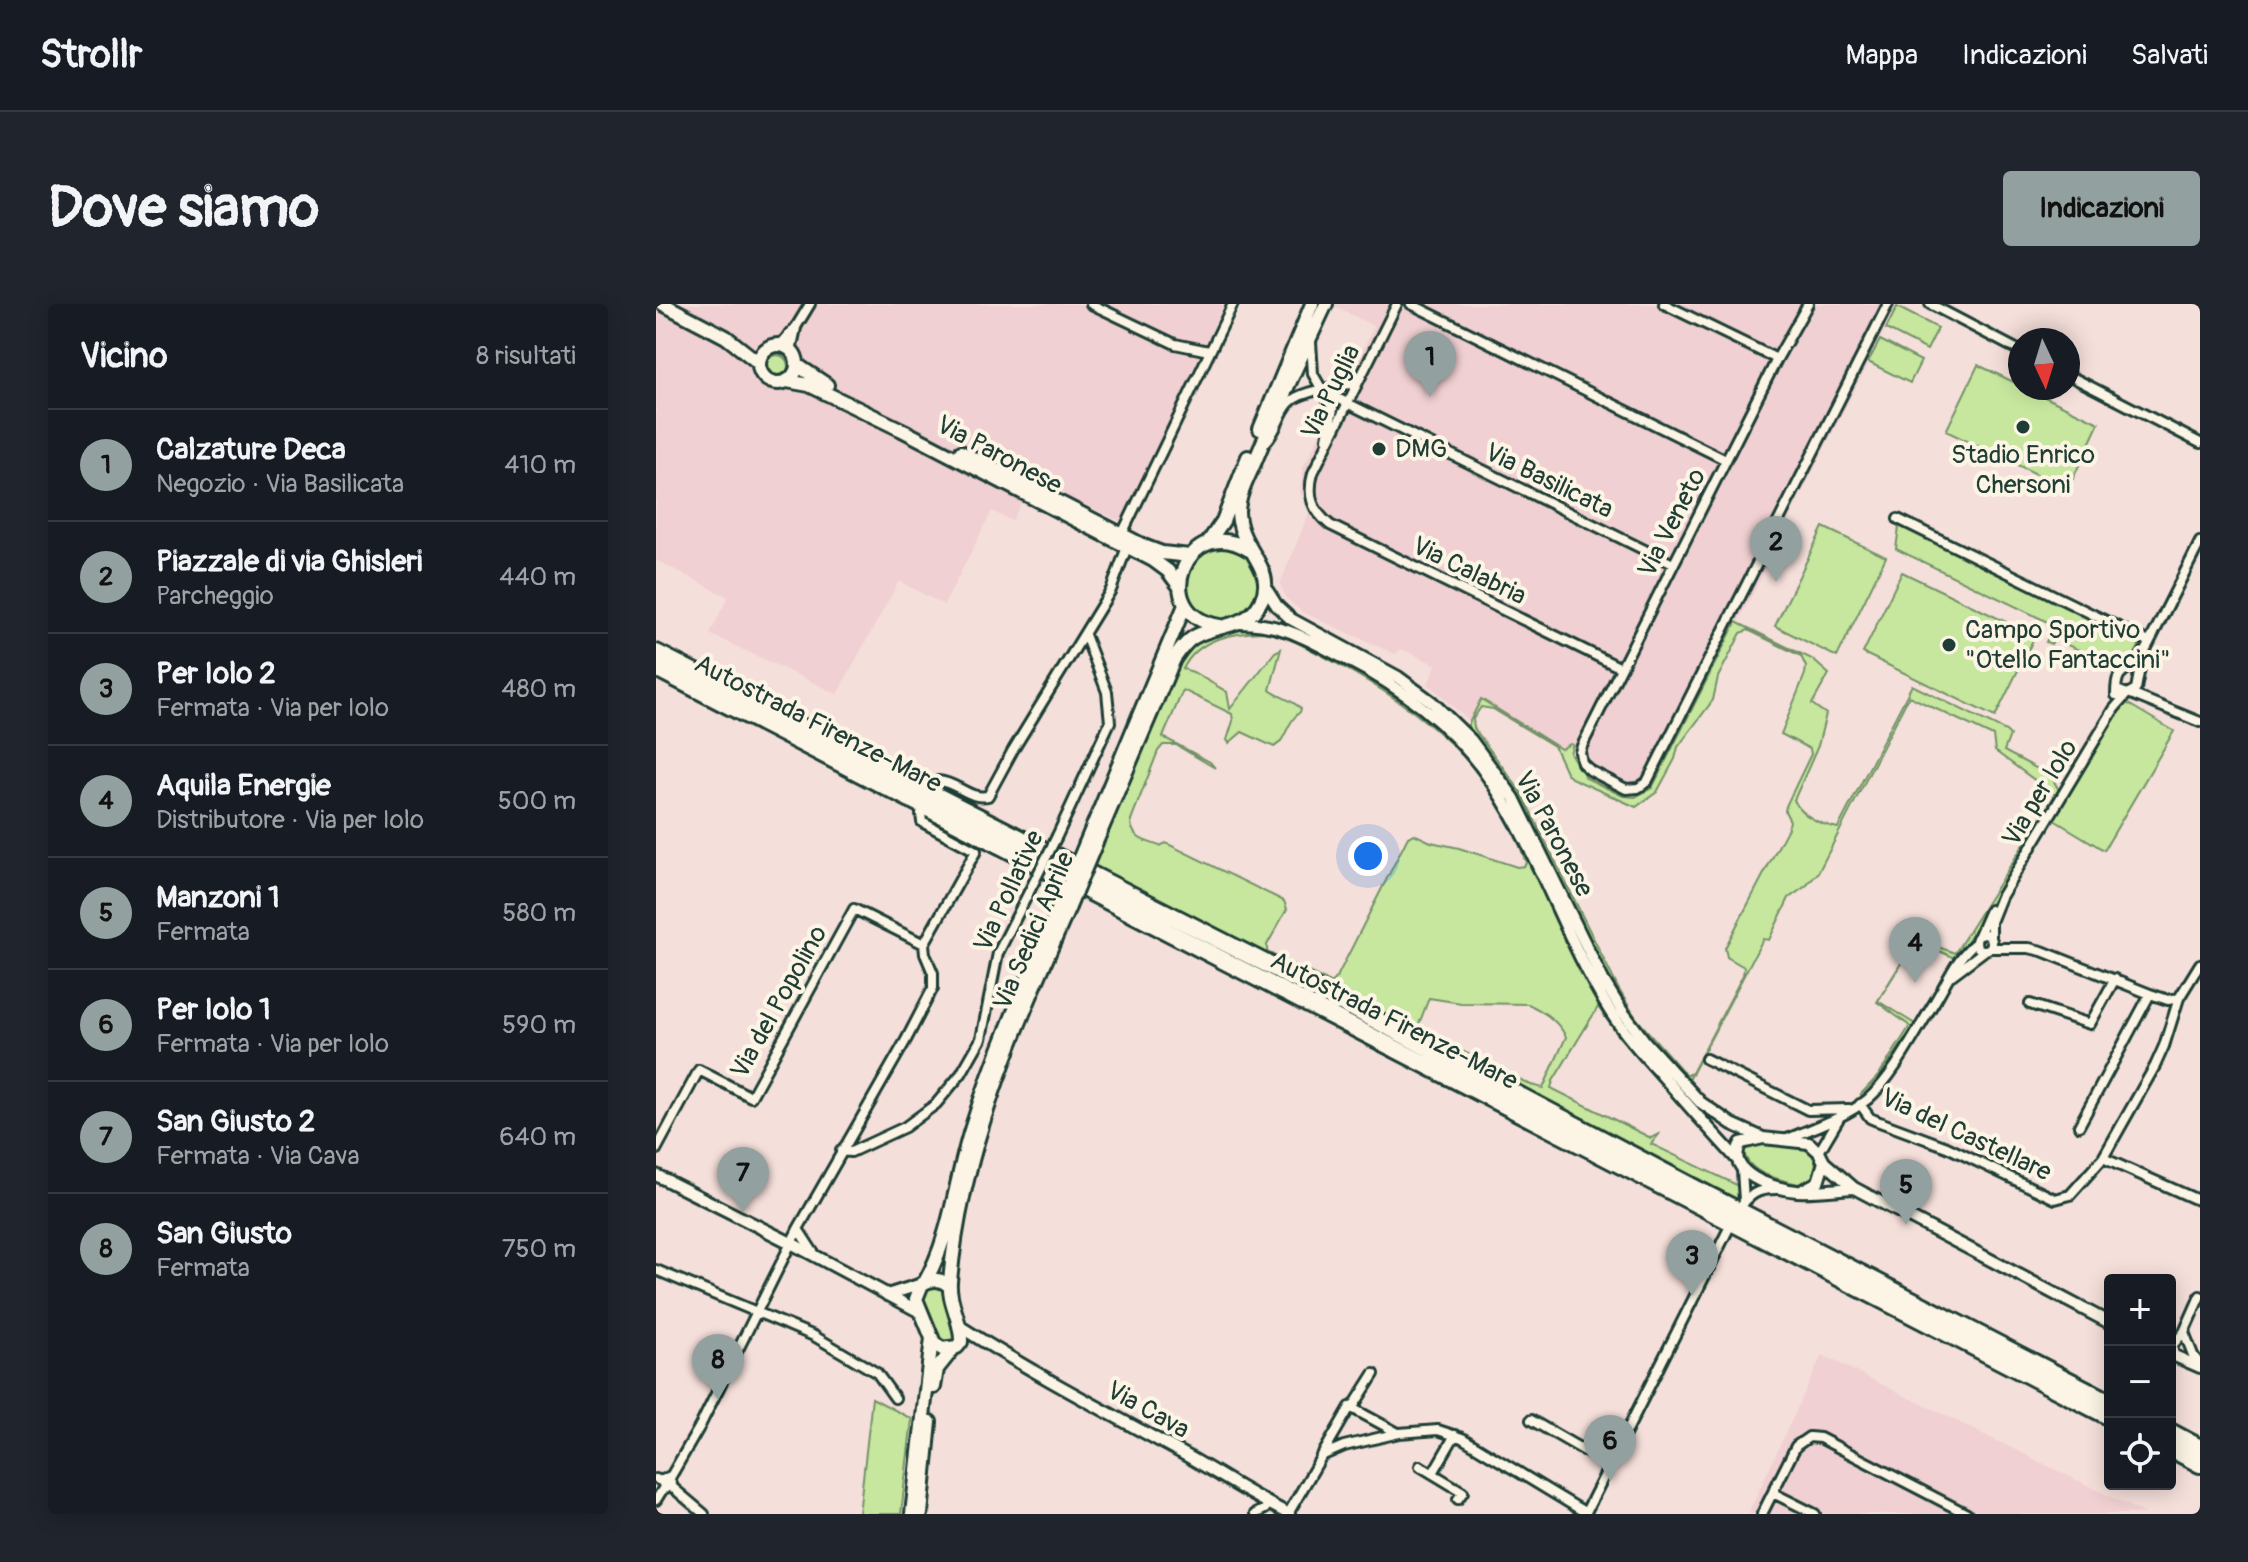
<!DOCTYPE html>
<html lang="it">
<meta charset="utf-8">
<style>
body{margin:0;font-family:Pangolin,sans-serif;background:#20242c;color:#f1f3f6}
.controls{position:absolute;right:24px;bottom:24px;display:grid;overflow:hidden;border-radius:8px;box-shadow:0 4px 20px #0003}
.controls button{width:72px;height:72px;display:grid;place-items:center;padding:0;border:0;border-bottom:2px solid #363941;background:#171b24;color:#f1f3f6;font:40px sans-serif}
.compass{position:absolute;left:1352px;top:24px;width:72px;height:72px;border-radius:50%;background:#171b24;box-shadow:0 4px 20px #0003;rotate:176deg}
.you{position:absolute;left:712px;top:552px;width:28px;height:28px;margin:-20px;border:6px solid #fff;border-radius:50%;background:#1a73e8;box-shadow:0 0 0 12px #1a73e833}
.badge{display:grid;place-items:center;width:52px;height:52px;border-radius:50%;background:#92a19f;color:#111;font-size:26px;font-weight:700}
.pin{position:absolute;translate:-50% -66px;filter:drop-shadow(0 2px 4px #0008)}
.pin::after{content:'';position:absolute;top:42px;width:28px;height:24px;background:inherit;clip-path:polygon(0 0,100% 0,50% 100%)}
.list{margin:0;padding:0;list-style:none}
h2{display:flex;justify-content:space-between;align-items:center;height:104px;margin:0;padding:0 32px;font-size:34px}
h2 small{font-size:26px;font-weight:400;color:#9ea1a6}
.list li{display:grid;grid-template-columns:52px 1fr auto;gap:24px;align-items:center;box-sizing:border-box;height:112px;padding:0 32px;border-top:2px solid #363941}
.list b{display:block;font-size:30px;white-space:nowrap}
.list p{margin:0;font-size:26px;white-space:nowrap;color:#9ea1a6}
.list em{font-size:26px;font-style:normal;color:#9ea1a6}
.icon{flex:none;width:44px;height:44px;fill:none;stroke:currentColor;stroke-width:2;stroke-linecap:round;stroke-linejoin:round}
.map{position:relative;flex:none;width:1544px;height:1210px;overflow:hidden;border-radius:8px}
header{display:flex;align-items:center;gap:48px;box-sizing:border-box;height:112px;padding:0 40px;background:#171b24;border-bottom:2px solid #363941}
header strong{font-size:38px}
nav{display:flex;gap:44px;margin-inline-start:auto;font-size:28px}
.intro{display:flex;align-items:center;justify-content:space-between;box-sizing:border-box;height:192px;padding:0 48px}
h1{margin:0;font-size:56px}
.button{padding:20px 36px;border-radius:8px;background:#92a19f;color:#111;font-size:28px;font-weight:700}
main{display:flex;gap:48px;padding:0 48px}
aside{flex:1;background:#171b24;border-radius:8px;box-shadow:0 4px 20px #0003}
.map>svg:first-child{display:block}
.built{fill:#f0d0d2}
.green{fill:#c7e69e;stroke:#739269;stroke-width:2;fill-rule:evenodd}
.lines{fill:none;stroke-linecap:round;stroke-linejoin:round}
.minor-casing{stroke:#1f3d34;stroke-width:14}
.tertiary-casing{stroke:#1f3d34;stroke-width:16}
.secondary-casing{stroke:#1f3d34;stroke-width:18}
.motorway-casing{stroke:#1f3d34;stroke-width:22}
.minor{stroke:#fcf5e5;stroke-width:8}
.tertiary{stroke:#fcf5e5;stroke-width:10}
.secondary{stroke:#fcf5e5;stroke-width:12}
.motorway{stroke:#fcf5e5;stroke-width:16}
.minor-bridge-casing{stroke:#1f3d34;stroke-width:14;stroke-linecap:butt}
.secondary-bridge-casing{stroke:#1f3d34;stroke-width:18;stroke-linecap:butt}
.minor-bridge{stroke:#fcf5e5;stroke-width:8}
.secondary-bridge{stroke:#fcf5e5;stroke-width:12}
.poi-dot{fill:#1f3d34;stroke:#fcf5e5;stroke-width:3}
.labels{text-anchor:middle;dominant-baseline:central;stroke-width:8;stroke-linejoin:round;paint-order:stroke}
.street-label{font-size:26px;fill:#1f3d34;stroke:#fcf5e5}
.poi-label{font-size:26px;fill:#1f3d34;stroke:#fcf5e5;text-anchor:start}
</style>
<header>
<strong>Strollr</strong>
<nav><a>Mappa</a><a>Indicazioni</a><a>Salvati</a></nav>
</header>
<div class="intro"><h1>Dove siamo</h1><a class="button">Indicazioni</a></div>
<main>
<aside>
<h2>Vicino<small>8 risultati</small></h2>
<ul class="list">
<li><span class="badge">1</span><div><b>Calzature Deca</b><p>Negozio · Via Basilicata</p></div><em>410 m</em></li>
<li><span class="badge">2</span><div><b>Piazzale di via Ghisleri</b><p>Parcheggio</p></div><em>440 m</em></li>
<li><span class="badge">3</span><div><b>Per Iolo 2</b><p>Fermata · Via per Iolo</p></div><em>480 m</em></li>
<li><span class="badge">4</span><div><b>Aquila Energie</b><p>Distributore · Via per Iolo</p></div><em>500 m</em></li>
<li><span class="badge">5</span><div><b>Manzoni 1</b><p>Fermata</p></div><em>580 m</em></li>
<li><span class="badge">6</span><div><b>Per Iolo 1</b><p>Fermata · Via per Iolo</p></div><em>590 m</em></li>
<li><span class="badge">7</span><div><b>San Giusto 2</b><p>Fermata · Via Cava</p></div><em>640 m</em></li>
<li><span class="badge">8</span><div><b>San Giusto</b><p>Fermata</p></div><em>750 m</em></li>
</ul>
</aside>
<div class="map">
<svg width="1544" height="1210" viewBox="0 0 1544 1210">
<rect width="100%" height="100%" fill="#f5dfda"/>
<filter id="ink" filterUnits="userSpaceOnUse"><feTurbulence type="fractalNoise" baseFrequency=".0125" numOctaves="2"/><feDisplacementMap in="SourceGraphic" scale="16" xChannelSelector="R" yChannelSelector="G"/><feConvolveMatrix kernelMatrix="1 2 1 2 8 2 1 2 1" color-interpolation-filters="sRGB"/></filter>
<g filter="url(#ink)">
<path class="built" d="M 0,0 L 568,0 L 466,218 L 377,177 L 356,217 L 336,207 L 288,301 L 243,277 L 181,390 L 54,330 L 72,293 L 0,256 Z
M 676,0 L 1242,0 L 1127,226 L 1128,230 L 996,483 L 990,488 L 979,493 L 967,492 L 930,474 L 914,449 L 825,396 L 813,417 L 772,380 L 780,361 L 746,345 L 739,350 L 646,308 L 630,294 L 624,280 L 654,206 L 644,188 L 647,164 L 718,23 Z
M 1166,1051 L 1490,1210 L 1092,1210 Z"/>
<path class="green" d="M 1241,3 L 1282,24 L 1271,46 L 1230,25 Z
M 1224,36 L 1265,57 L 1254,79 L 1212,58 Z
M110 62a11 11 0 1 1 22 0a11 11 0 1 1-22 0Z
M 1322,61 L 1364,81 L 1364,84 L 1370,84 L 1443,119 L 1412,185 L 1290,127 Z
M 1237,218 L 1482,338 L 1483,342 C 1477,355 1474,360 1459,362 L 1398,335 L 1395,340 L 1390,338 L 1398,321 L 1240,245 L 1243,223 Z
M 1167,223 L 1230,253 L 1181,353 L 1119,322 Z
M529 281a37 37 0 1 1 74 0a37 37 0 1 1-74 0Z
M 1246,268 L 1379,332 L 1339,413 L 1207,349 Z
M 1080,318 L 1156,355 L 1173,370 L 1156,400 L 1170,410 L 1162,442 L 1138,496 C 1145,512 1166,521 1182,524 L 1256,381 L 1350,427 L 1354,431 L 1348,447 L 1395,472 L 1404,488 L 1302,652 L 1296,653 L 1260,636 L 1222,697 L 1259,720 C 1242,744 1227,772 1204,791 L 1222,772 L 1254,722 L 1221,698 L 1260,635 L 1299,649 L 1399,491 L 1339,447 L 1337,432 L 1253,392 L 1162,569 L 1150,582 L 1133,594 L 1113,636 L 1107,635 L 1032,778 C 1007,749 979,721 960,688 C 909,599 879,502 811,423 L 825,395 L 905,445 L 914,440 L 917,441 L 914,449 L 930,474 L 967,492 L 979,493 L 996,484 ZM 1092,326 L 1145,352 L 1150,363 L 1149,370 L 1125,430 L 1154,445 L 1155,450 L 1130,502 L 1129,507 L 1134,517 L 1132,524 L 1069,644 L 1071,653 L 1088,663 L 1087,671 L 1036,769 L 1030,771 L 980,714 L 962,684 L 865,488 L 818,424 L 817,415 L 825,403 L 837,405 L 898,442 L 910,468 L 915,474 L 980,503 L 1001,488 L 1019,455 L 1022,443 L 1057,396 L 1062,373 L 1085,329 Z
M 602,325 L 631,331 L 716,375 L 770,413 L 808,451 L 827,475 L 851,513 L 927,668 L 1023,797 L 1021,798 L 963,733 L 942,703 L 897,777 L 895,784 L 995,834 L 1004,829 L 995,840 L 1079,880 L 1084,886 L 1080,897 L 435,564 L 514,370 C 540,331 557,328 602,325 ZM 607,328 C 634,332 655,346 680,359 C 764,404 839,463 870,559 L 868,562 L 861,563 L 803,544 L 775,538 L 758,530 L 752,533 L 682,671 L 675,679 L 611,648 L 611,641 L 631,605 L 628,597 L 510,539 L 504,542 C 489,537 475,535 475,516 L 502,447 L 507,441 L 520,441 L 559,464 L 554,458 L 507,433 L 527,386 L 576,410 L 577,417 L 571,436 L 573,439 L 586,428 L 618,443 C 631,436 630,418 644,408 L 645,405 C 638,396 622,393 614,386 L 625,345 L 619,348 L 574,405 L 571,388 L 537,368 L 527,365 C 542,334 576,329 607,328 ZM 773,694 L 805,699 L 872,700 C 887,707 903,718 910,733 L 887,784 L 875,781 L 761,725 Z
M 1469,398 L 1518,427 L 1448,546 L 1398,516 Z
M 1098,839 L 1143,843 L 1155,848 L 1160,860 L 1156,874 L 1142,880 C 1123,875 1091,870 1088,847 L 1091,841 Z
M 282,982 L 289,989 L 299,1032 L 299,1038 L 290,1040 L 282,1036 C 277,1018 265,1005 267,987 L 272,983 Z
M 216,1094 L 256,1115 L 245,1210 L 203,1210 Z"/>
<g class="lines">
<g class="minor-casing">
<path id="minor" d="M 435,0 L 519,40 L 553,47
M 741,0 L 657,169 C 651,192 656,206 674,221 L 965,364
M 755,0 L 1070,156
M 1008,0 L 1121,55
M 1152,0 L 1121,55 L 926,442 L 924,448 L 926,459 L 935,467 L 970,485 L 982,484 L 991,478 L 1232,0
M 1274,0 L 1364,47
M 655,38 L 657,70 L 677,105 L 671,134
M 124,41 L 140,23 L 154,0
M 135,47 L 140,24
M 1412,71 L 1544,139
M 665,86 L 1017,260
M 610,138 C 621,127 623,110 633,99 C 646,85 683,84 701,78
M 1242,215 L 1493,338
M 466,230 L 577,0
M 1461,386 L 1471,390 L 1480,385 L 1486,353 L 1544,238
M 1475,390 L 1544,418
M 1460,391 C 1460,363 1467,372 1485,353
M 282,477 C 301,478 313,496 332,492 L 357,446 L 455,286 L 471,243
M 401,532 L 454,418 L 451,388 L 429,331
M1320 638a8 8 0 1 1 16 0a8 8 0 1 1-16 0Z
M 1323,631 L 1334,606
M 1335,634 L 1335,618 L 1345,593 L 1458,405 L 1471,390
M 1334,644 L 1373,644 L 1386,647 L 1494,690 L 1512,696 L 1523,694
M 1296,671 L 1328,647
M 1374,700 L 1434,720 L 1459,675
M 1050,755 L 1152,806 L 1193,805
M 1204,800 L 1214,814 L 1221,817 L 1291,843 L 1399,895 L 1414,891 L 1447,854 L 1499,762 L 1508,742 L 1523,694 L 1544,660
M 1423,822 L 1494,690
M 1129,836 C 1156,824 1189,814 1212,795 C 1238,772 1260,728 1278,699 C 1291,678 1300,654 1320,638
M 0,846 L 43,766 L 95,793 L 198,605 L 268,640
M 185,847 L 195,848 L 249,823 L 280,800 L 305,770 L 325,735 L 342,649 L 378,578
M 1163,848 L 1185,811
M 1447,854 L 1544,897
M 1086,866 L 1088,897
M 1087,900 C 1097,887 1106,885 1121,885
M 142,925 L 159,951
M 0,966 L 158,1032 L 221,1069 L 239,1094
M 1528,1028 L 1537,1051 L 1544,1061
M 1518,1051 L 1516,1042 L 1528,1028 L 1544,992
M 697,1103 L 718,1070
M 875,1116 L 953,1161
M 665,1152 L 688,1142 L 743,1129 L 782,1126 L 806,1134 L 930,1209
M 764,1162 L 807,1188 L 802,1195
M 777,1169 L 799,1131
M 14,1174 L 44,1122 L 142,925 L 250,736 L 277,684 L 277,669 L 269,650 L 268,640 L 320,547 L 266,518 L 265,510
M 0,1175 L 5,1177 L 10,1184 L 16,1180 L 12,1173 L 5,1177
M 15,1182 L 48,1210
M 1117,1189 L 1159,1210
M 0,1196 L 8,1183
M 599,1210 L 609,1205 L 612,1200
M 632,1210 L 694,1103 L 742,1129
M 929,1210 L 1073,924
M 1106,1210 L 1140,1142 L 1153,1133 L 1164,1134 L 1311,1210"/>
</g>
<g class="tertiary-casing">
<path id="tertiary" d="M 609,283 L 621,302 L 635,315 L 742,373 L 776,398 L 815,436 L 858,494 L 947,676 L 966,707 L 990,739 L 1044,798 L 1076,820 L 1107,834
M 583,319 C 628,319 652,336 690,355 C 749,385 801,425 837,480 C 884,551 909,635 954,707 C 968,729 986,749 1004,769 C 1029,798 1055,827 1081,855
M 0,871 L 135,939 L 266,1009
M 1198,884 C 1179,885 1160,888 1141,887 C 1118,885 1067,869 1085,839 L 1107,834 L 1153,839 L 1163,848 L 1168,858 L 1198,884 L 1454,1019
M 1147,886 L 1162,878 L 1168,858
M 231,991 L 266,980
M 303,1022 C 375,1068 451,1108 526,1149 C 562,1169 596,1192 633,1210
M 1514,1050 L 1544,1063"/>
</g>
<g class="secondary-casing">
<path id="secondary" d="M 7,0 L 70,33 L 103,59
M103 60a19 19 0 1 1 38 0a19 19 0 1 1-38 0Z
M 141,61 L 171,81
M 131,77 L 153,81 L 244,125 L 497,256 L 512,267 L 524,283
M 604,125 L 656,0
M 305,148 L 490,243 L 506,249 L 534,252
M 551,240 L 567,217 L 592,153
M 564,322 C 490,311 531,206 593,246
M 430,539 L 529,301
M 438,543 L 518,355 C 523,348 529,338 538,333 C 561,319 591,326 605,297 C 622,264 582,245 582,207 C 583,189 593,172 600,155 C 621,103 646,51 670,0
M 269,978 C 295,932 299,877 315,826 C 339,748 372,674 405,599
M 294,983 C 286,974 276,974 266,980 L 260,995 L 278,1039 L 286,1045 L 301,1043 L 305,1038 C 306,1017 292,999 294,978 C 305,845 360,724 413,603
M 278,1083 L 281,1065 L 297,1045
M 256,1210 L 276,1034
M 265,1210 L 274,1118"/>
</g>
<g class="motorway-casing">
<path id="motorway" d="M 0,349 L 699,705 L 1044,887 L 1454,1098
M 0,364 L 1454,1113
M 1514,1128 L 1544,1144
M 1514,1144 L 1544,1160"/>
</g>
<use href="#minor" class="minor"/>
<use href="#tertiary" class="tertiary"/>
<use href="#secondary" class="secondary"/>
<use href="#motorway" class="motorway"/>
<g class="minor-bridge-casing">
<path id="minor-bridge" d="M 378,578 L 401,532"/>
</g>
<g class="secondary-bridge-casing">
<path id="secondary-bridge" d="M 405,599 L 430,539
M 413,603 L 438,543"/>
</g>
<use href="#minor-bridge" class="minor-bridge"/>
<use href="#secondary-bridge" class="secondary-bridge"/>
</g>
</g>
<g class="poi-dot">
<circle cx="1367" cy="123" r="8"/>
<circle cx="723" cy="145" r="8"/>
<circle cx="1293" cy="341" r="8"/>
</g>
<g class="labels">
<g class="street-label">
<text transform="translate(675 88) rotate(-64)">Via Puglia</text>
<text transform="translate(343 151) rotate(28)">Via Paronese</text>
<text transform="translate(893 177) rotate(26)">Via Basilicata</text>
<text transform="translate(1016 219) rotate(-63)">Via Veneto</text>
<text transform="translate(813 267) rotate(26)">Via Calabria</text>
<text transform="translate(162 420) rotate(27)">Autostrada Firenze-Mare</text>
<text transform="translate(1384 489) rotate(-59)">Via per Iolo</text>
<text transform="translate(898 530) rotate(62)">Via Paronese</text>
<text transform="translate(353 587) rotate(-65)">Via Pollative</text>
<text transform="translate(378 627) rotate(-67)">Via Sedici Aprile</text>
<text transform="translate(123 698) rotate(-61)">Via del Popolino</text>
<text transform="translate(738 717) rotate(27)">Autostrada Firenze-Mare</text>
<text transform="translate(1310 831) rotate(25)">Via del Castellare</text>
<text transform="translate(492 1106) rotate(29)">Via Cava</text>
</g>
<g class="poi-label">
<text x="739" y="145">DMG</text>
<text x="1367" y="151" text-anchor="middle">Stadio Enrico<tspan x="1367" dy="30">Chersoni</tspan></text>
<text x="1309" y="326">Campo Sportivo<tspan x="1309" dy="30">"Otello Fantaccini"</tspan></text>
</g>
</g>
</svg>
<div class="controls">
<button>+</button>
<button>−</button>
<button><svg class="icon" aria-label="locate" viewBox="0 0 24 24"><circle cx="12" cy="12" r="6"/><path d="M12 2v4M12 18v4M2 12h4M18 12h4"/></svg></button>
</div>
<svg class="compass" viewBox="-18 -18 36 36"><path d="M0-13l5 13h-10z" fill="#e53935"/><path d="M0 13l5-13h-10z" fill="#9ea1a6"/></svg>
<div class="you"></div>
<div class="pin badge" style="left:774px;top:93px">1</div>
<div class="pin badge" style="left:1120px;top:278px">2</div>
<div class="pin badge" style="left:1036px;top:992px">3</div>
<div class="pin badge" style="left:1259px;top:679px">4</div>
<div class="pin badge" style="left:1250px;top:921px">5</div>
<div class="pin badge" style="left:954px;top:1177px">6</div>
<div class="pin badge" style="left:87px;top:909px">7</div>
<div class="pin badge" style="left:62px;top:1096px">8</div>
</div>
</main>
